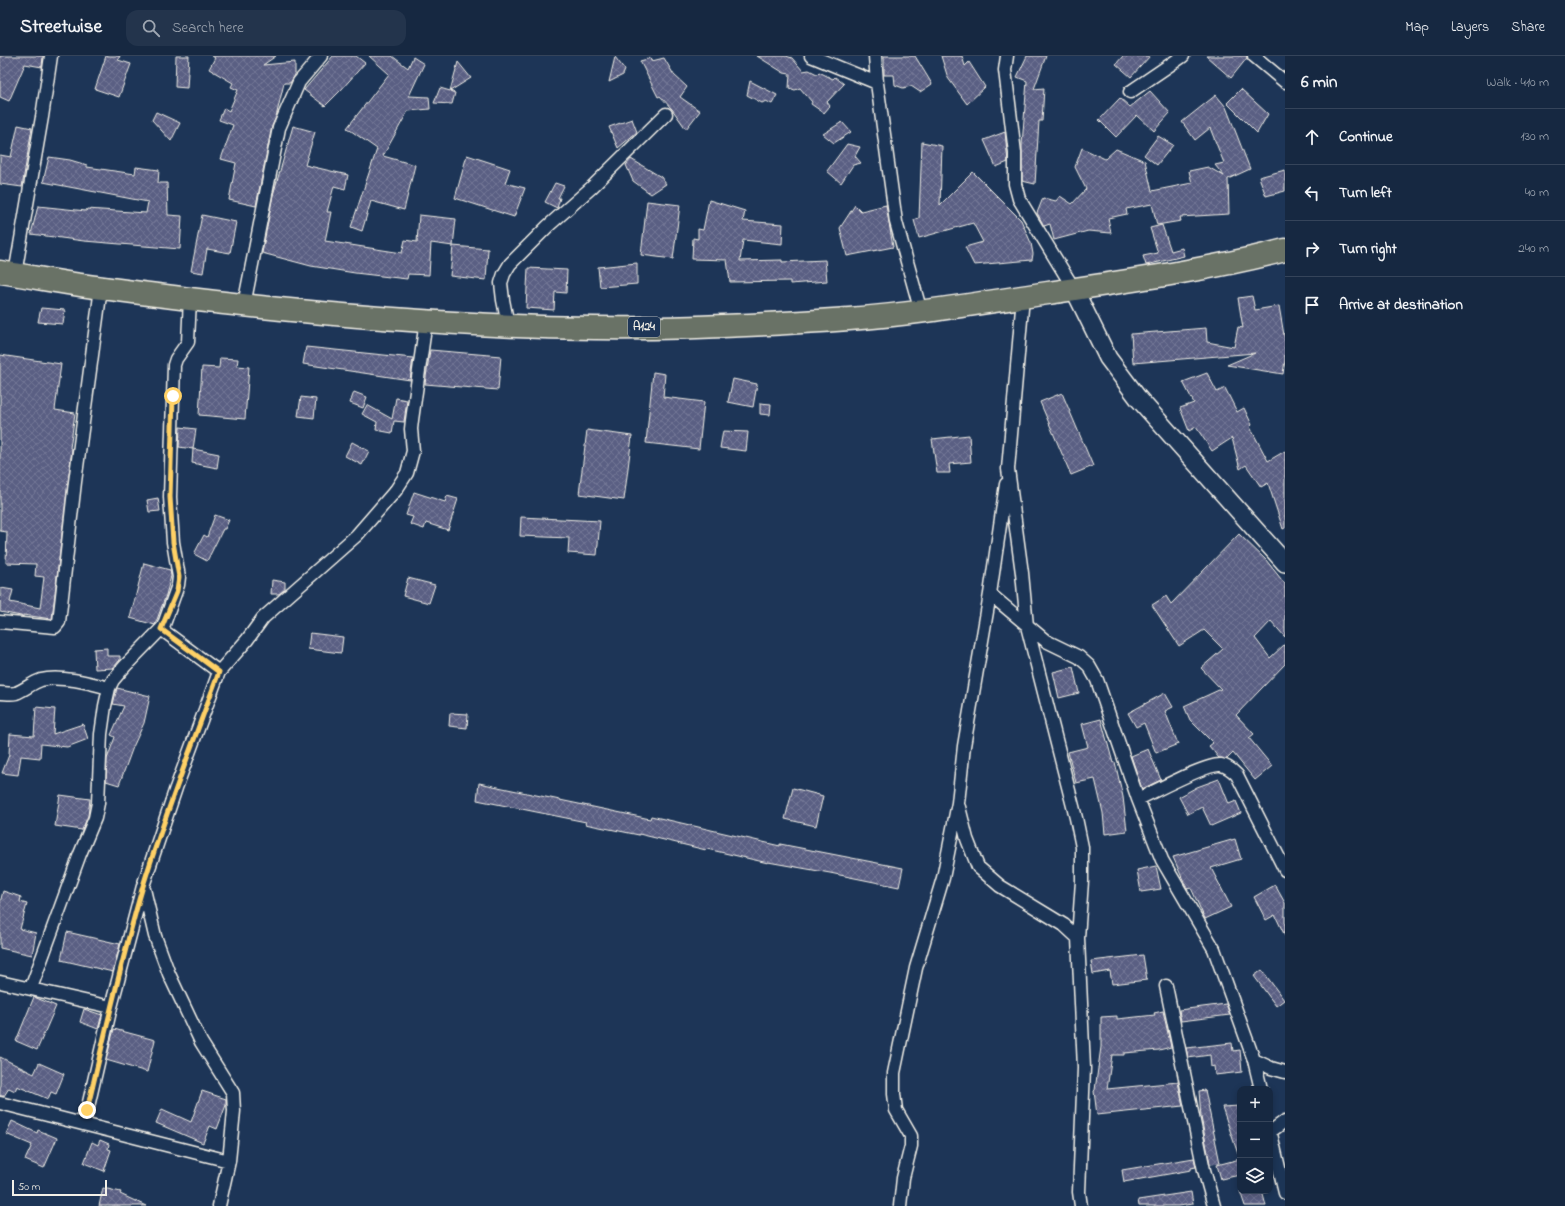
<!DOCTYPE html>
<meta charset="utf-8">
<style>
body{margin:0;font-family:"Indie Flower",sans-serif;background:#23344c;color:#f1f3f6}
.controls{position:absolute;right:12px;bottom:12px;display:grid;overflow:hidden;border-radius:8px;box-shadow:0 2px 6px #0003}
.controls button{width:36px;height:36px;display:grid;place-items:center;padding:0;border:0;border-bottom:1px solid #35445a;background:#162841;color:#f1f3f6;font:20px sans-serif}
.scale{position:absolute;left:12px;bottom:10px;width:95px;box-sizing:border-box;padding-left:4px;border:2px solid #f4f1e8;border-top:0;font-size:11px;line-height:14px;white-space:nowrap;color:#f4f1e8;-webkit-text-stroke:3px #1d3557;paint-order:stroke}
.stop{position:absolute;width:12px;height:12px;margin:-9px;border:3px solid #ffd166;border-radius:50%;background:#fff}
.stop.end{background:#ffd166;border-color:#fff;box-shadow:0 1px 4px #0008}
.list{margin:0;padding:0;list-style:none}
h2{display:flex;justify-content:space-between;align-items:center;height:52px;margin:0;padding:0 16px;font-size:17px}
h2 small{font-size:13px;font-weight:400;color:#9ea6b1}
.list li{display:grid;grid-template-columns:26px 1fr auto;gap:12px;align-items:center;box-sizing:border-box;height:56px;padding:0 16px;border-top:1px solid #35445a}
.list b{display:block;font-size:15px;white-space:nowrap}
.list em{font-size:13px;font-style:normal;color:#9ea6b1}
.icon{flex:none;width:22px;height:22px;fill:none;stroke:currentColor;stroke-width:2;stroke-linecap:round;stroke-linejoin:round}
.map{position:relative;flex:none;width:1285px;height:1150px;overflow:hidden}
header{display:flex;align-items:center;gap:24px;box-sizing:border-box;height:56px;padding:0 20px;background:#162841;border-bottom:1px solid #35445a}
header strong{font-size:19px}
nav{display:flex;gap:22px;margin-inline-start:auto;font-size:14px}
.search{width:280px;height:36px;background:#23344c;display:flex;align-items:center;gap:10px;box-sizing:border-box;padding:0 14px;border-radius:12px;color:#9ea6b1;font-size:15px}
main{display:flex}
aside{flex:1;background:#162841}
.map>svg:first-child{display:block}
.building{fill:url(#building-cross-hatch);stroke:#f4f1e8}
.lines{fill:none;stroke-linecap:round;stroke-linejoin:round}
.street-casing{stroke:#f4f1e8;stroke-width:15}
.secondary-casing{stroke:#f4f1e8;stroke-width:20}
.highway-casing{stroke:#f4f1e8;stroke-width:25}
.street{stroke:#1d3557;stroke-width:12}
.secondary{stroke:#1d3557;stroke-width:17}
.highway{stroke:#697266;stroke-width:22}
.route{stroke:#ffd166;stroke-width:5}
.labels{text-anchor:middle;dominant-baseline:central;stroke-width:3.5;stroke-linejoin:round;paint-order:stroke}
.shield{fill:#1d3557;stroke:#b4b9bc;stroke-width:1}
.shield-label{font-size:12px;font-weight:bold;fill:#f4f1e8}
</style>
<header>
<strong>Streetwise</strong>
<div class="search"><svg class="icon" aria-label="search" viewBox="0 0 24 24"><circle cx="10" cy="10" r="6"/><path d="M15 15l6 6"/></svg>Search here</div>
<nav><a>Map</a><a>Layers</a><a>Share</a></nav>
</header>
<main>
<div class="map">
<svg width="1285" height="1150" viewBox="0 0 1285 1150">
<defs>
<pattern id="building-cross-hatch" width="8" height="8" patternUnits="userSpaceOnUse"><rect width="8" height="8" fill="#5a5e83"/><path d="M0 0l8 8M0 8l8-8" fill="none" stroke="#727695"/></pattern>
</defs>
<rect width="100%" height="100%" fill="#1d3557"/>
<filter id="ink" filterUnits="userSpaceOnUse"><feTurbulence type="fractalNoise" baseFrequency=".025" numOctaves="2"/><feDisplacementMap in="SourceGraphic" scale="8" xChannelSelector="R" yChannelSelector="G"/><feConvolveMatrix kernelMatrix="1 2 1 2 8 2 1 2 1" color-interpolation-filters="sRGB"/></filter>
<g filter="url(#ink)">
<path class="building" d="M 0,0 L 43,0 L 42,11 L 25,8 L 9,45 L 0,41 Z
M 106,0 L 120,0 L 118,4 L 131,8 L 119,41 L 95,33 Z
M 176,0 L 189,0 L 187,32 L 175,31 Z
M 212,0 L 276,0 L 263,9 L 295,6 L 295,19 L 290,27 L 284,27 L 276,61 L 272,70 L 256,150 L 229,144 L 236,107 L 221,103 L 233,69 L 219,64 L 224,52 L 229,55 L 238,34 L 231,31 L 233,27 L 209,13 L 215,2 Z
M 333,0 L 356,0 L 365,7 L 341,34 L 325,50 L 304,34 Z
M 369,0 L 392,0 L 408,12 L 413,1 L 424,8 L 409,40 L 429,41 L 430,53 L 408,55 L 383,100 L 415,109 L 404,154 L 371,145 L 362,175 L 351,171 L 377,93 L 347,72 L 389,18 Z
M 757,0 L 786,0 L 792,2 L 803,15 L 809,14 L 817,18 L 819,16 L 833,23 L 835,21 L 844,28 L 827,46 L 830,50 L 824,57 L 811,48 L 812,46 L 800,32 L 795,34 L 789,32 L 790,18 L 784,17 Z
M 884,0 L 915,0 L 932,28 L 920,36 L 911,30 L 903,32 L 895,29 L 894,19 L 884,19 Z
M 941,0 L 962,0 L 965,10 L 969,6 L 985,31 L 967,48 L 948,22 Z
M 1027,0 L 1046,0 L 1034,33 L 1044,32 L 1042,65 L 1039,65 L 1035,128 L 1022,125 L 1022,89 L 1027,25 L 1017,21 Z
M 1123,0 L 1150,0 L 1131,21 L 1116,8 Z
M 1206,0 L 1247,0 L 1247,2 L 1231,22 Z
M 615,1 L 625,14 L 623,19 L 609,26 Z
M 651,2 L 652,5 L 664,2 L 674,19 L 687,31 L 680,41 L 700,55 L 686,73 L 672,53 L 660,40 L 658,41 L 640,5 Z
M 458,6 L 471,22 L 450,35 L 455,37 L 452,48 L 434,47 L 440,32 L 450,35 Z
M 750,25 L 777,39 L 772,48 L 766,45 L 762,47 L 747,39 Z
M 1241,33 L 1268,58 L 1257,77 L 1227,47 Z
M 1150,35 L 1170,57 L 1154,75 L 1137,59 L 1116,81 L 1099,64 L 1120,42 L 1130,51 Z
M 1216,39 L 1226,51 L 1250,113 L 1228,123 L 1229,158 L 1180,161 L 1181,165 L 1157,169 L 1152,148 L 1126,153 L 1127,158 L 1108,162 L 1111,177 L 1088,175 L 1054,184 L 1050,168 L 1044,170 L 1037,157 L 1043,142 L 1056,145 L 1060,140 L 1072,148 L 1086,133 L 1075,111 L 1082,92 L 1105,103 L 1116,93 L 1145,105 L 1152,135 L 1192,127 L 1189,115 L 1208,111 L 1224,120 L 1215,109 L 1224,107 L 1210,72 L 1195,84 L 1182,66 Z
M 156,56 L 180,67 L 171,85 L 152,64 Z
M 632,63 L 637,76 L 618,92 L 609,71 Z
M 842,66 L 851,76 L 834,87 L 823,78 Z
M 18,69 L 32,72 L 22,131 L 0,128 L 0,99 L 11,101 Z
M 293,70 L 315,76 L 305,109 L 348,119 L 345,133 L 334,130 L 327,156 L 331,156 L 325,185 L 402,197 L 405,184 L 417,186 L 419,159 L 456,163 L 453,190 L 431,187 L 429,219 L 408,218 L 407,223 L 355,217 L 311,210 L 262,197 L 273,139 Z
M 1005,76 L 1008,106 L 996,111 L 984,84 Z
M 1158,80 L 1173,89 L 1157,109 L 1144,99 Z
M 922,86 L 942,90 L 940,149 L 973,116 L 1021,164 L 1031,187 L 1033,198 L 1032,204 L 974,209 L 965,191 L 983,186 L 973,167 L 919,182 L 914,164 L 919,162 Z
M 847,88 L 860,91 L 855,100 L 861,107 L 853,109 L 841,127 L 827,115 Z
M 467,99 L 510,113 L 505,127 L 525,132 L 514,161 L 455,142 Z
M 49,101 L 70,104 L 87,109 L 87,111 L 135,118 L 136,111 L 159,114 L 158,127 L 167,127 L 168,159 L 182,160 L 180,193 L 84,185 L 31,178 L 38,150 L 86,155 L 87,153 L 146,157 L 148,146 L 43,126 Z
M 631,103 L 661,121 L 666,128 L 651,138 L 633,125 L 626,109 Z
M 1285,114 L 1285,135 L 1266,140 L 1259,121 Z
M 555,127 L 564,130 L 558,142 L 560,142 L 557,152 L 545,146 Z
M 709,144 L 745,155 L 743,165 L 783,168 L 782,188 L 743,184 L 740,205 L 782,204 L 782,206 L 825,204 L 827,225 L 790,228 L 790,225 L 730,226 L 727,204 L 692,203 L 693,182 L 698,183 L 698,173 L 703,174 Z
M 647,145 L 680,149 L 673,203 L 641,199 Z
M 855,149 L 861,155 L 886,149 L 893,191 L 847,200 L 840,172 Z
M 202,159 L 236,166 L 230,197 L 207,193 L 203,217 L 191,215 Z
M 1162,169 L 1171,195 L 1182,192 L 1184,200 L 1146,209 L 1143,200 L 1158,197 L 1150,172 Z
M 453,190 L 488,193 L 486,224 L 450,220 Z
M 637,207 L 637,228 L 600,231 L 598,211 Z
M 528,212 L 567,214 L 566,237 L 555,236 L 554,254 L 526,252 Z
M 1252,240 L 1255,254 L 1279,250 L 1285,285 L 1285,304 L 1283,318 L 1227,309 L 1255,297 L 1133,307 L 1131,278 L 1206,272 L 1207,286 L 1234,291 L 1238,271 L 1243,272 L 1238,242 Z
M 41,252 L 65,254 L 63,268 L 38,266 Z
M 306,291 L 413,302 L 410,324 L 303,308 Z
M 430,294 L 501,300 L 498,334 L 425,328 Z
M 0,299 L 61,308 L 55,354 L 75,357 L 70,392 L 72,393 L 52,563 L 23,559 L 23,561 L 21,560 L 0,556 L 1,532 L 13,534 L 10,546 L 40,552 L 44,521 L 35,520 L 36,508 L 6,507 L 7,476 L 0,475 Z
M 220,302 L 238,303 L 237,310 L 249,311 L 245,363 L 199,359 L 202,311 L 219,312 Z
M 653,316 L 665,318 L 663,341 L 704,346 L 699,393 L 646,387 Z
M 1207,317 L 1217,336 L 1225,332 L 1237,356 L 1244,352 L 1252,369 L 1250,371 L 1268,405 L 1285,395 L 1285,472 L 1283,473 L 1268,427 L 1261,431 L 1246,409 L 1240,413 L 1232,382 L 1212,395 L 1196,371 L 1189,375 L 1180,352 L 1194,347 L 1183,326 Z
M 733,323 L 757,328 L 753,351 L 728,346 Z
M 354,336 L 367,341 L 363,352 L 350,347 Z
M 1062,337 L 1093,410 L 1071,419 L 1040,346 Z
M 301,341 L 316,343 L 314,362 L 298,360 Z
M 396,342 L 407,344 L 404,366 L 394,365 L 392,377 L 376,374 L 377,366 L 362,358 L 367,349 L 392,363 Z
M 760,347 L 771,348 L 770,359 L 760,358 Z
M 180,371 L 196,373 L 193,393 L 179,391 Z
M 587,374 L 632,380 L 624,444 L 579,438 Z
M 723,375 L 748,376 L 746,395 L 720,392 Z
M 969,379 L 971,406 L 949,408 L 950,417 L 937,417 L 932,383 Z
M 352,386 L 369,395 L 362,409 L 345,400 Z
M 193,393 L 219,398 L 217,412 L 192,407 Z
M 414,436 L 445,446 L 447,440 L 458,443 L 448,474 L 426,467 L 424,473 L 410,468 L 413,461 L 406,459 Z
M 158,442 L 160,455 L 149,456 L 147,444 Z
M 215,459 L 229,464 L 225,473 L 223,473 L 207,505 L 194,498 L 204,479 L 207,481 Z
M 521,461 L 600,465 L 597,499 L 568,497 L 569,482 L 520,480 Z
M 1239,478 L 1266,504 L 1285,528 L 1285,581 L 1271,565 L 1255,582 L 1270,602 L 1285,588 L 1285,608 L 1236,659 L 1254,678 L 1249,682 L 1272,710 L 1255,724 L 1233,697 L 1227,703 L 1219,702 L 1209,690 L 1213,687 L 1190,664 L 1184,650 L 1221,633 L 1201,612 L 1223,593 L 1204,574 L 1179,590 L 1152,549 L 1166,540 L 1171,548 Z
M 144,507 L 170,514 L 171,520 L 166,539 L 155,569 L 130,562 Z
M 408,522 L 435,529 L 429,547 L 403,540 Z
M 272,524 L 285,526 L 285,533 L 279,538 L 271,538 Z
M 310,577 L 343,581 L 341,597 L 308,593 Z
M 107,592 L 107,600 L 120,600 L 120,604 L 113,612 L 95,613 L 94,593 Z
M 1073,611 L 1079,637 L 1059,642 L 1053,616 Z
M 117,632 L 150,640 L 144,667 L 133,691 L 119,729 L 106,725 L 107,703 L 115,681 L 111,679 L 124,650 L 113,648 Z
M 1165,637 L 1173,651 L 1165,655 L 1178,688 L 1156,697 L 1144,667 L 1136,671 L 1128,657 Z
M 36,651 L 55,653 L 53,678 L 83,668 L 88,683 L 67,691 L 41,688 L 40,702 L 21,700 L 18,719 L 2,717 L 9,699 L 10,678 L 34,680 Z
M 450,657 L 468,658 L 467,672 L 449,670 Z
M 1101,663 L 1113,707 L 1115,706 L 1123,741 L 1127,775 L 1105,778 L 1103,757 L 1095,723 L 1076,727 L 1068,696 L 1088,691 L 1082,668 Z
M 1148,693 L 1161,724 L 1142,733 L 1131,700 Z
M 1219,723 L 1229,748 L 1236,745 L 1241,757 L 1211,770 L 1202,751 L 1188,758 L 1179,741 L 1197,731 Z
M 479,727 L 650,763 L 651,760 L 780,790 L 780,788 L 903,812 L 899,831 L 830,817 L 768,806 L 768,807 L 707,793 L 706,794 L 639,778 L 639,779 L 585,768 L 586,766 L 477,744 Z
M 793,732 L 823,740 L 816,770 L 785,763 Z
M 60,739 L 90,743 L 88,760 L 82,774 L 55,770 Z
M 1235,783 L 1241,803 L 1211,812 L 1231,851 L 1205,863 L 1191,832 L 1187,833 L 1173,801 Z
M 1156,810 L 1161,833 L 1141,836 L 1137,814 Z
M 1275,829 L 1285,847 L 1285,880 L 1275,859 L 1266,864 L 1254,841 Z
M 3,835 L 21,841 L 20,846 L 27,848 L 20,873 L 36,877 L 32,899 L 0,892 L 0,847 Z
M 67,876 L 120,888 L 113,916 L 61,904 Z
M 1143,899 L 1147,924 L 1112,928 L 1110,915 L 1093,918 L 1091,905 Z
M 1262,914 L 1284,944 L 1276,950 L 1254,920 Z
M 34,941 L 56,950 L 37,994 L 16,985 Z
M 1226,948 L 1230,959 L 1181,965 L 1179,954 Z
M 84,953 L 102,959 L 98,973 L 80,966 Z
M 1163,955 L 1171,991 L 1159,994 L 1124,997 L 1124,999 L 1112,999 L 1107,1033 L 1178,1026 L 1183,1050 L 1097,1059 L 1094,1035 L 1095,1034 L 1101,991 L 1101,961 L 1117,960 L 1117,963 L 1155,959 L 1154,957 Z
M 114,973 L 155,984 L 147,1016 L 106,1004 Z
M 1232,987 L 1233,995 L 1240,994 L 1242,1016 L 1215,1019 L 1214,1010 L 1211,1011 L 1210,999 L 1188,1002 L 1186,992 Z
M 0,1001 L 34,1018 L 39,1007 L 64,1018 L 56,1038 L 51,1036 L 48,1043 L 17,1030 L 15,1035 L 9,1032 L 4,1040 L 0,1040 Z
M 1205,1034 L 1220,1107 L 1210,1108 L 1201,1061 L 1199,1035 Z
M 202,1035 L 226,1043 L 226,1049 L 217,1073 L 210,1070 L 203,1087 L 156,1067 L 162,1053 L 191,1066 Z
M 1240,1050 L 1240,1098 L 1238,1098 L 1222,1051 Z
M 12,1065 L 37,1077 L 38,1074 L 57,1082 L 44,1112 L 25,1104 L 32,1089 L 6,1078 Z
M 100,1084 L 109,1088 L 108,1093 L 111,1094 L 104,1115 L 84,1107 L 92,1086 L 98,1089 Z
M 1194,1102 L 1196,1111 L 1191,1112 L 1191,1114 L 1124,1126 L 1122,1114 Z
M 1240,1103 L 1240,1119 L 1221,1123 L 1217,1109 Z
M 103,1132 L 121,1136 L 120,1138 L 146,1150 L 99,1150 Z
M 1240,1135 L 1262,1135 L 1266,1150 L 1245,1150 Z
M 1191,1136 L 1193,1148 L 1178,1150 L 1139,1150 L 1138,1144 Z"/>
<g class="lines">
<g class="street-casing">
<path id="street" d="M 811,0 L 877,27
M 875,0 L 877,27 L 896,166 L 921,256
M 1007,0 L 1005,14 L 1015,97 L 1015,128 L 1019,143 L 1074,233
M 1254,0 L 1285,26
M 1130,36 L 1183,0
M 15,218 L 42,61 L 51,0
M 1023,241 L 1008,413 L 1022,517 L 1027,570 L 1076,762 L 1082,791 L 1082,825 L 1078,882 L 1084,1012 L 1079,1136 L 1081,1150
M 244,249 L 279,72 L 299,26 L 321,0
M 508,269 L 503,244 L 501,227 L 504,218 L 510,208 L 548,170 L 591,132 L 666,58
M 990,538 L 1046,585 L 1079,601 L 1089,610 L 1097,624 L 1138,743 L 1162,804 L 1214,893 L 1254,1004 L 1261,1033
M 0,566 L 55,571 L 59,566 L 75,426 L 101,232
M 161,573 L 219,616
M 0,637 C 5,637 11,638 16,637 C 24,634 32,627 41,624 C 60,619 90,627 109,632
M 1138,743 C 1154,736 1207,707 1221,709 C 1228,710 1233,715 1237,719 L 1285,814
M 959,751 L 967,783 L 978,811 L 1000,830 L 1064,869 L 1078,882
M 144,833 L 155,880 L 169,918 L 201,986 L 233,1037 L 234,1055 L 229,1105 L 219,1150
M 0,926 L 111,951
M 1166,930 L 1204,1114 L 1214,1150
M 31,932 L 80,798 L 95,762 L 98,747 L 101,678 L 105,650 L 109,632 L 113,624 L 125,610 L 163,571 L 178,529 L 179,521 L 173,486 L 170,441 L 174,309 L 176,303 L 188,286 L 190,242
M 1254,1004 L 1271,1012 L 1285,1016
M 0,1047 L 229,1105
M 84,1068 L 111,951 L 143,830 L 176,732 L 219,616 L 247,584 L 263,562 L 357,479 L 396,434 L 407,417 L 413,395 L 411,373 L 412,364 L 426,265
M 1270,1074 L 1285,1137
M 1270,1076 L 1285,1065
M 900,1150 L 903,1122 L 911,1090 L 911,1080 L 896,1054 L 894,1038 L 894,1017 L 916,912 L 943,822 L 958,747 L 964,690 L 990,538 L 1006,428"/>
</g>
<g class="secondary-casing">
<path id="secondary" d="M 1074,233 L 1108,302 L 1138,342 L 1285,507"/>
</g>
<g class="highway-casing">
<path id="highway" d="M 0,216 C 34,221 68,228 103,232 C 266,254 431,270 595,272 C 680,273 764,269 849,263 C 916,258 982,247 1048,237 C 1128,225 1208,214 1285,194"/>
</g>
<use href="#street" class="street"/>
<use href="#secondary" class="secondary"/>
<use href="#highway" class="highway"/>
</g>
</g>
<g class="lines" filter="url(#ink)">
<path class="route" d="M 87,1054 C 105,979 121,904 143,830 C 165,758 193,687 219,616 L 161,573 L 177,535 L 179,521 L 173,486 L 170,441 L 173,340"/>
</g>
<g class="labels">
<rect class="shield" x="628" y="261" width="32" height="20" rx="3"/>
<g class="shield-label">
<text x="644" y="271">A124</text>
</g>
</g>
</svg>
<div class="controls">
<button>+</button>
<button>−</button>
<button><svg class="icon" aria-label="layers" viewBox="0 0 24 24"><path d="M12 4l9 5-9 5-9-5zM3 14l9 5 9-5"/></svg></button>
</div>
<div class="scale">50 m</div>
<div class="stop" style="left:173px;top:340px"></div>
<div class="stop end" style="left:87px;top:1054px"></div>
</div>
<aside>
<h2>6 min<small>Walk · 410 m</small></h2>
<ul class="list">
<li><svg class="icon" aria-label="ahead" viewBox="0 0 24 24"><path d="M12 20V5M6 11l6-6 6 6"/></svg><div><b>Continue</b></div><em>130 m</em></li>
<li><svg class="icon" aria-label="left" viewBox="0 0 24 24"><path d="M17 20v-9H6M10 6l-5 5 5 5"/></svg><div><b>Turn left</b></div><em>40 m</em></li>
<li><svg class="icon" aria-label="right" viewBox="0 0 24 24"><path d="M7 20v-9h11M14 6l5 5-5 5"/></svg><div><b>Turn right</b></div><em>240 m</em></li>
<li><svg class="icon" aria-label="arrive" viewBox="0 0 24 24"><path d="M6 21V4h12l-3 4 3 4H6"/></svg><div><b>Arrive at destination</b></div></li>
</ul>
</aside>
</main>
